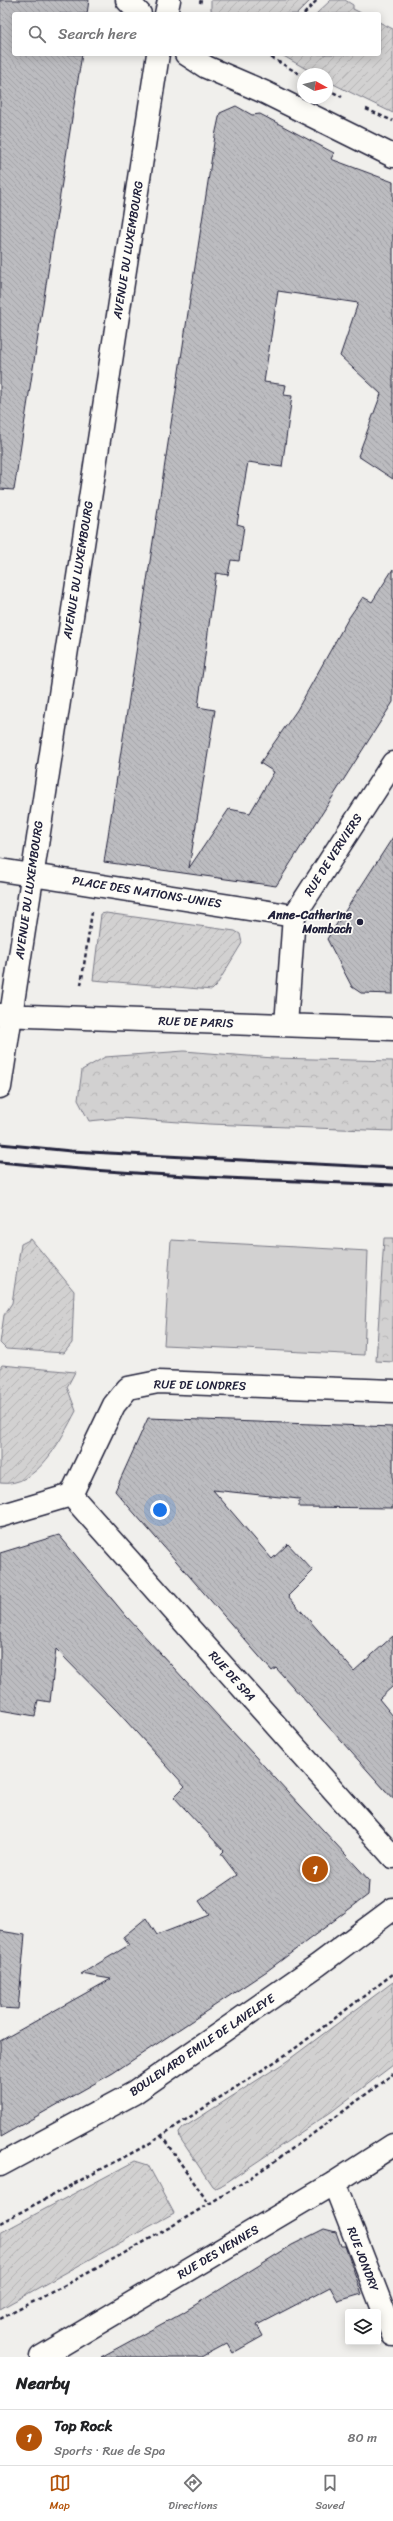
<!DOCTYPE html>
<meta charset="utf-8">
<style>
body{margin:0;font-family:Sriracha,sans-serif;background:#f6f6f6;color:#202124}
.controls{position:absolute;right:12px;bottom:12px;display:grid;overflow:hidden;border-radius:4px;box-shadow:0 2px 10px #0003}
.controls button{width:36px;height:36px;display:grid;place-items:center;padding:0;border:0;border-bottom:1px solid #e0e0e0;background:#fff;color:#202124;font:20px sans-serif}
.compass{position:absolute;left:297px;top:68px;width:36px;height:36px;border-radius:50%;background:#fff;box-shadow:0 2px 10px #0003;rotate:98deg}
.you{position:absolute;left:160px;top:1510px;width:14px;height:14px;margin:-10px;border:3px solid #fff;border-radius:50%;background:#1a73e8;box-shadow:0 0 0 6px #1a73e833}
.badge{display:grid;place-items:center;width:26px;height:26px;border-radius:50%;background:#b45309;color:#fff;font-size:13px;font-weight:700}
.pin{position:absolute;translate:-50% -50%;border:2px solid #fff;box-shadow:0 1px 4px #0006}
.list{margin:0;padding:0;list-style:none}
h2{display:flex;justify-content:space-between;align-items:center;height:52px;margin:0;padding:0 16px;font-size:17px}
h2 small{font-size:13px;font-weight:400;color:#757577}
.list li{display:grid;grid-template-columns:26px 1fr auto;gap:12px;align-items:center;box-sizing:border-box;height:56px;padding:0 16px;border-top:1px solid #e0e0e0}
.list b{display:block;font-size:15px;white-space:nowrap}
.list p{margin:0;font-size:13px;white-space:nowrap;color:#757577}
.list em{font-size:13px;font-style:normal;color:#757577}
.icon{flex:none;width:22px;height:22px;fill:none;stroke:currentColor;stroke-width:2;stroke-linecap:round;stroke-linejoin:round}
.map{position:relative;flex:none;width:393px;height:2357px;overflow:hidden}
.search{position:absolute;background:#fff;box-shadow:0 2px 10px #0003;left:12px;right:12px;top:12px;height:44px;display:flex;align-items:center;gap:10px;box-sizing:border-box;padding:0 14px;border-radius:4px;color:#757577;font-size:15px}
.sheet{height:108px;background:#fff}
nav{display:flex;justify-content:space-around;align-items:center;box-sizing:border-box;height:56px;border-top:1px solid #e0e0e0;background:#fff;font-size:11px;color:#757577}
nav a{display:grid;justify-items:center;gap:2px}
nav .on{color:#b45309}
.map>svg:first-child{display:block}
.grass{fill:#d2d1d1;stroke:#7a7a86}
.forest{fill:url(#forest-crowns);stroke:#7a7a86}
.garden{fill:url(#garden-furrows);stroke:#7a7a86}
.building{fill:url(#building-back-hatch);stroke:#22223b}
.lines{fill:none;stroke-linecap:round;stroke-linejoin:round}
.minor-casing{stroke:#22223b;stroke-width:25}
.path{stroke:#22223b;stroke-width:2.5;stroke-dasharray:4 3;stroke-linecap:butt}
.minor{stroke:#fdfcf7;stroke-width:22}
.rail{stroke:#22223b;stroke-width:3}
.poi-dot{fill:#22223b;stroke:#fdfcf7;stroke-width:1.5}
.labels{text-anchor:middle;dominant-baseline:central;stroke-width:3.5;stroke-linejoin:round;paint-order:stroke}
.street-label{font-size:12px;fill:#22223b;stroke:#fdfcf7}
.poi-label{font-size:12px;font-weight:bold;fill:#22223b;stroke:#fdfcf7;text-anchor:end}
</style>
<div class="map">
<svg width="393" height="2357" viewBox="0 0 393 2357">
<defs>
<pattern id="forest-crowns" width="20" height="18" patternUnits="userSpaceOnUse"><rect width="20" height="18" fill="#d2d1d1"/><path d="M2 6a3 3 0 1 1 6 0M12 15a3 3 0 1 1 6 0" fill="none" stroke="#b4b3b4"/></pattern>
<pattern id="garden-furrows" width="10" height="10" patternUnits="userSpaceOnUse"><rect width="10" height="10" fill="#d2d1d1"/><path d="M-1 1l2-2M0 10L10 0M9 11l2-2" fill="none" stroke="#b4b3b4"/></pattern>
<pattern id="building-back-hatch" width="6" height="6" patternUnits="userSpaceOnUse"><rect width="6" height="6" fill="#bcbcc0"/><path d="M-1 5l2 2M0 0l6 6M5-1l2 2" fill="none" stroke="#a1a1a6"/></pattern>
</defs>
<rect width="100%" height="100%" fill="#f0efec"/>
<filter id="ink" filterUnits="userSpaceOnUse"><feTurbulence type="fractalNoise" baseFrequency=".025" numOctaves="2"/><feDisplacementMap in="SourceGraphic" scale="8" xChannelSelector="R" yChannelSelector="G"/><feConvolveMatrix kernelMatrix="1 2 1 2 8 2 1 2 1" color-interpolation-filters="sRGB"/></filter>
<g filter="url(#ink)">
<path class="grass" d="M 171,1240 L 368,1251 L 364,1355 L 164,1345 Z"/>
<path class="forest" d="M 184,1051 L 273,1058 L 393,1061 L 393,1131 L 209,1124 L 120,1118 L 89,1121 L 78,1100 L 82,1070 L 105,1057 Z
M 384,1238 L 393,1238 L 393,1362 L 376,1361 Z"/>
<path class="garden" d="M 211,0 L 311,0 L 297,14 L 217,14 L 211,10 Z
M 331,0 L 345,0 L 353,5 L 353,9 L 363,14 L 316,14 Z
M 379,22 L 393,29 L 393,113 L 327,81 L 327,74 L 315,74 L 280,54 L 379,54 Z
M 106,913 L 235,931 L 240,934 L 242,943 L 216,986 L 212,990 L 93,980 L 101,914 Z
M 31,1239 L 74,1291 L 72,1343 L 64,1353 L 6,1349 L 0,1343 L 4,1315 L 12,1303 L 21,1244 Z
M 2,1365 L 75,1372 L 67,1387 L 76,1411 C 61,1439 38,1488 0,1483 L 0,1368 Z
M 393,1982 L 393,2065 L 331,2112 L 224,2184 L 215,2188 L 212,2186 L 180,2138 L 179,2133 L 183,2128 L 287,2061 Z
M 135,2161 L 148,2165 L 174,2213 L 0,2309 L 0,2233 Z"/>
<path class="building" d="M 0,0 L 89,0 L 87,14 L 14,14 L 14,54 L 82,54 L 14,490 L 0,489 Z
M 236,106 L 252,115 L 260,114 L 334,153 L 331,159 L 393,182 L 393,479 L 358,456 L 381,394 L 340,356 L 358,303 L 278,291 L 264,382 L 286,385 L 284,395 L 292,396 L 282,467 L 248,462 L 237,524 L 244,526 L 239,561 L 231,560 L 228,575 L 216,573 L 198,707 L 215,710 L 189,868 L 229,809 L 250,813 L 274,772 L 260,763 L 297,710 L 348,619 L 363,597 L 372,602 L 393,569 L 393,702 L 276,886 L 104,862 L 215,136 L 220,113 Z
M 393,837 L 393,994 L 361,993 L 352,987 L 327,939 Z
M 148,1418 L 393,1427 L 393,1508 L 299,1507 L 299,1499 L 213,1490 L 272,1559 L 288,1544 L 313,1571 L 288,1596 L 354,1671 L 393,1636 L 393,1686 L 379,1699 L 393,1716 L 393,1799 L 276,1668 L 272,1671 L 115,1491 Z
M 59,1535 L 126,1616 L 369,1880 L 368,1895 L 267,1971 L 113,2073 L 0,2137 L 0,2041 L 111,1979 L 81,1974 L 129,1945 L 123,1937 L 146,1918 L 157,1935 L 209,1915 L 199,1901 L 237,1875 L 221,1854 L 224,1851 L 174,1797 L 185,1786 L 117,1711 L 56,1649 L 50,1702 L 38,1700 L 35,1716 L 0,1710 L 0,1553 Z
M 0,1931 L 25,1935 L 18,2009 L 0,2008 Z
M 324,2229 L 336,2232 L 341,2246 L 345,2246 L 362,2294 L 338,2301 L 330,2287 L 257,2325 L 263,2336 L 233,2353 L 227,2343 L 201,2357 L 101,2357 L 182,2313 L 292,2245 Z"/>
<g class="lines">
<g class="minor-casing">
<path id="minor" d="M 127,0 L 140,14
M 166,14 L 169,0
M 186,54 L 206,67 L 264,92 L 393,156
M 0,870 L 294,916
M 0,1015 L 393,1029
M 286,1025 L 294,916 L 393,763
M 0,1087 L 158,54
M 71,1495 L 393,1857
M 71,1495 L 114,1405 L 128,1388 L 158,1382 L 393,1391
M 0,1516 L 71,1495
M 0,2165 L 134,2093 L 318,1965 L 393,1909
M 334,2183 L 393,2335
M 41,2357 L 334,2183 L 393,2145"/>
</g>
<path class="path" d="M 200,3 L 201,0
M 304,14 L 317,0
M 265,54 L 303,76
M 327,89 L 342,97
M 366,109 L 393,121
M 81,985 L 92,912
M 161,2135 L 209,2204
M 0,2223 L 147,2145 L 293,2050 L 393,1974
M 0,2319 C 70,2283 140,2246 207,2205 C 272,2166 333,2119 393,2074"/>
<use href="#minor" class="minor"/>
<path class="rail" d="M 0,1144 L 71,1151 L 393,1168
M 0,1162 C 131,1175 262,1180 393,1185"/>
</g>
</g>
<circle class="poi-dot" cx="360" cy="922" r="4"/>
<g class="labels">
<g class="street-label">
<text transform="translate(128 250) rotate(-81)">AVENUE DU LUXEMBOURG</text>
<text transform="translate(78 570) rotate(-81)">AVENUE DU LUXEMBOURG</text>
<text transform="translate(333 855) rotate(-57)">RUE DE VERVIERS</text>
<text transform="translate(29 890) rotate(-82)">AVENUE DU LUXEMBOURG</text>
<text transform="translate(147 892) rotate(9)">PLACE DES NATIONS-UNIES</text>
<text transform="translate(196 1022) rotate(2)">RUE DE PARIS</text>
<text transform="translate(200 1385) rotate(1)">RUE DE LONDRES</text>
<text transform="translate(232 1676) rotate(48)">RUE DE SPA</text>
<text transform="translate(202 2045) rotate(-34)">BOULEVARD EMILE DE LAVELEYE</text>
<text transform="translate(218 2252) rotate(-31)">RUE DES VENNES</text>
<text transform="translate(363 2259) rotate(69)">RUE JONDRY</text>
</g>
<g class="poi-label">
<text x="352" y="915">Anne-Catherine<tspan x="352" dy="14">Mombach</tspan></text>
</g>
</g>
</svg>
<div class="controls">
<button><svg class="icon" aria-label="layers" viewBox="0 0 24 24"><path d="M12 4l9 5-9 5-9-5zM3 14l9 5 9-5"/></svg></button>
</div>
<svg class="compass" viewBox="-18 -18 36 36"><path d="M0-13l5 13h-10z" fill="#e53935"/><path d="M0 13l5-13h-10z" fill="#757577"/></svg>
<div class="you"></div>
<div class="pin badge" style="left:315px;top:1869px">1</div>
<div class="search"><svg class="icon" aria-label="search" viewBox="0 0 24 24"><circle cx="10" cy="10" r="6"/><path d="M15 15l6 6"/></svg>Search here</div>
</div>
<section class="sheet">
<h2>Nearby<small></small></h2>
<ul class="list">
<li><span class="badge">1</span><div><b>Top Rock</b><p>Sports · Rue de Spa</p></div><em>80 m</em></li>
</ul>
</section>
<nav>
<a class="on"><svg class="icon" aria-label="map" viewBox="0 0 24 24"><path d="M3 6l6-2 6 2 6-2v14l-6 2-6-2-6 2zM9 4v14M15 6v14"/></svg>Map</a>
<a><svg class="icon" aria-label="directions" viewBox="0 0 24 24"><path d="M12 3l9 9-9 9-9-9zM9 14v-3h6M13 9l2 2-2 2"/></svg>Directions</a>
<a><svg class="icon" aria-label="saved" viewBox="0 0 24 24"><path d="M7 4h10v16l-5-4-5 4z"/></svg>Saved</a>
</nav>
